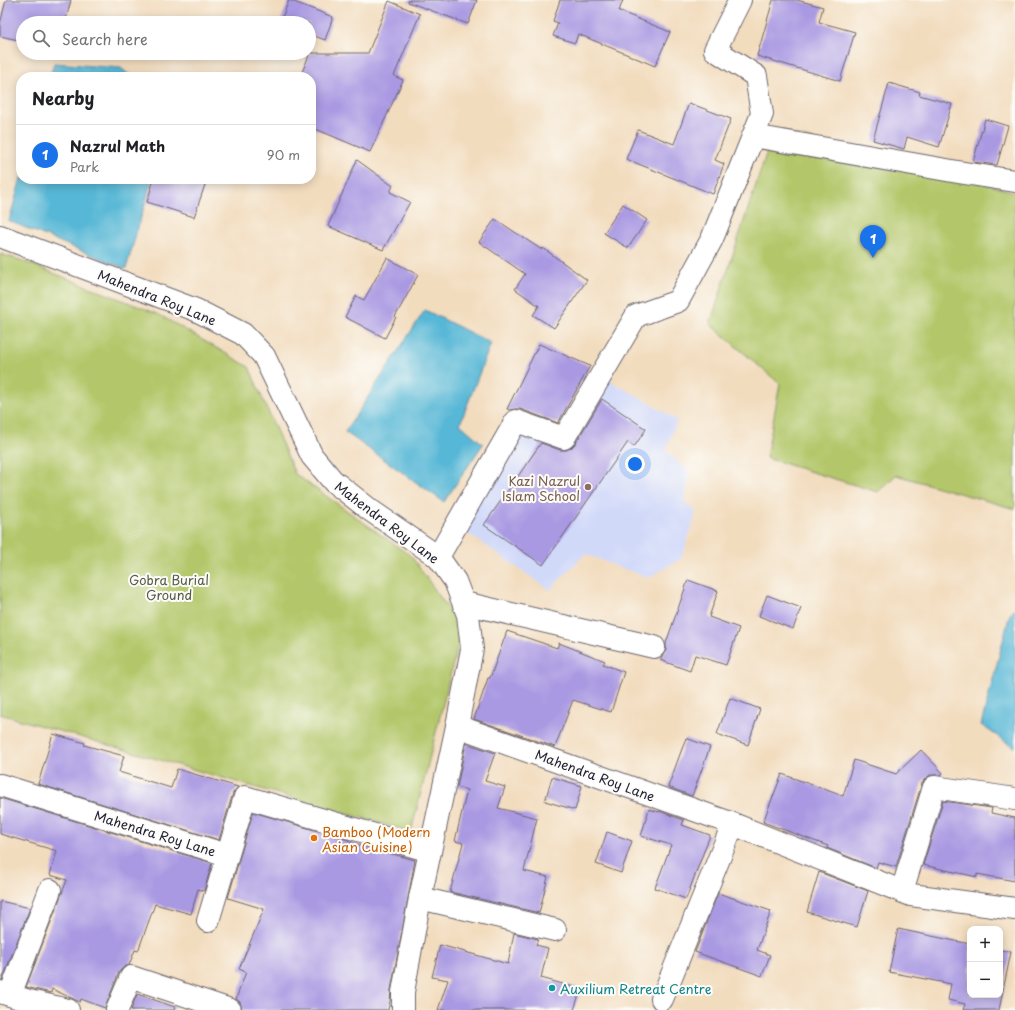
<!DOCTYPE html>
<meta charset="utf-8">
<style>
body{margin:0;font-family:"Playpen Sans",sans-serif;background:#f2f2f2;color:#202124}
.controls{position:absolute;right:12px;bottom:12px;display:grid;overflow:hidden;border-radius:8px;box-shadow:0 2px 10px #0003}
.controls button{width:36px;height:36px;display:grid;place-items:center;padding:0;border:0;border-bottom:1px solid #e0e0e0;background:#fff;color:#202124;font:20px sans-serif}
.you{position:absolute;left:635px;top:464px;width:14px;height:14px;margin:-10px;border:3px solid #fff;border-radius:50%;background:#1a73e8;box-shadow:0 0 0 6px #1a73e833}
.badge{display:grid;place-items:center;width:26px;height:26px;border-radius:50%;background:#1a73e8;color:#fff;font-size:13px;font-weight:700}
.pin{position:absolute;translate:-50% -33px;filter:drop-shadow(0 1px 2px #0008)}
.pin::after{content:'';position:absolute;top:21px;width:14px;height:12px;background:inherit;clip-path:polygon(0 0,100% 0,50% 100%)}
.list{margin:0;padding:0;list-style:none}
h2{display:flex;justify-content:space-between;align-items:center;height:52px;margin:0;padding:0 16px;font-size:17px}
h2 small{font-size:13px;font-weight:400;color:#757577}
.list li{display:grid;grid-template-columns:26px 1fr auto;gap:12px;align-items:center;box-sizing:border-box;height:60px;padding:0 16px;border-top:1px solid #e0e0e0}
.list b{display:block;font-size:15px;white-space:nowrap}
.list p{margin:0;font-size:13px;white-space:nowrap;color:#757577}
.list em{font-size:13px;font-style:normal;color:#757577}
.icon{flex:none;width:22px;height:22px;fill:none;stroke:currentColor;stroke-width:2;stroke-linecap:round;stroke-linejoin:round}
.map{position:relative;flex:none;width:1015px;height:1010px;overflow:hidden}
.search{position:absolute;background:#fff;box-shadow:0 2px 10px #0003;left:16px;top:16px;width:300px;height:44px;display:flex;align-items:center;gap:10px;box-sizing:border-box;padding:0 14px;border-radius:22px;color:#757577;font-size:15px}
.panel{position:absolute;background:#fff;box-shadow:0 2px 10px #0003;left:16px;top:72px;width:300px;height:112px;border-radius:16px}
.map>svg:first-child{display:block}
.built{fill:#d1d9f9}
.green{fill:#b3c76b;stroke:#6a7453}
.water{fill:#57b7d6;stroke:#3c6c88}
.building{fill:#a998e2}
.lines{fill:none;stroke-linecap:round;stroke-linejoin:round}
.street-casing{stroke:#6b6369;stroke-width:24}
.secondary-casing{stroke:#6b6369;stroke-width:24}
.street{stroke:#fff;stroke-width:22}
.secondary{stroke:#fff;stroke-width:22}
.education-dot{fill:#8d6e63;stroke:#fdfcf7;stroke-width:1.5}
.food-dot{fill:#e8710a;stroke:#fdfcf7;stroke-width:1.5}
.culture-dot{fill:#0f9aa8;stroke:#fdfcf7;stroke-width:1.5}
.labels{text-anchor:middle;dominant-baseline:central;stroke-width:4;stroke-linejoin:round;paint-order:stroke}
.street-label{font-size:13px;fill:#22223b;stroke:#fdfcf7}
.education-label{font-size:13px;fill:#785e54;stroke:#fdfcf7;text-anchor:end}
.park-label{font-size:13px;fill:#555c4c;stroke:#fdfcf7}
.food-label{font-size:13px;fill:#c56008;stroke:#fdfcf7;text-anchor:start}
.culture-label{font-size:13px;fill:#0d838f;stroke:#fdfcf7;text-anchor:start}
</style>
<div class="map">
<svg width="1015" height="1010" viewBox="0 0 1015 1010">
<rect width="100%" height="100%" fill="#fdfcf7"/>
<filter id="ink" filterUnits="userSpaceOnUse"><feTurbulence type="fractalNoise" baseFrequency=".025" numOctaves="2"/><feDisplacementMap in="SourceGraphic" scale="8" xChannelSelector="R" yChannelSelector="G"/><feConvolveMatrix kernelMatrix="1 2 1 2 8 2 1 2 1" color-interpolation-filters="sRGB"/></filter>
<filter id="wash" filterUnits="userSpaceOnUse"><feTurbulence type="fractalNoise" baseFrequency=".012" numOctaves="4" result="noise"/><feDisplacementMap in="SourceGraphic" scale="16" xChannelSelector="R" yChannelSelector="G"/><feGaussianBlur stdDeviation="0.9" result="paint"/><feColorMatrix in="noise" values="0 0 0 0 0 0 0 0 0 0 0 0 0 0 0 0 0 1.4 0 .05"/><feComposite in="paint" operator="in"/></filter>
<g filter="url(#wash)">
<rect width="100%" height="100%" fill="#f2dcbe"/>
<path class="built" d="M 605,378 L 651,404 L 677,420 L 666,450 L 690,473 L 684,501 L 696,512 L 682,558 L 648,578 L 585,554 L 550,590 L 463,530 L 520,432 L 565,446 Z"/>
<path class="green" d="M 774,130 L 1015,192 L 1015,509 L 896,475 L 878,492 L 766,458 L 780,384 L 710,324 Z
M 0,254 L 20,260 L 158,314 L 249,367 L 295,474 L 411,556 L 462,628 L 411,832 L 0,714 Z"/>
<path class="water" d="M 54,63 L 121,68 L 132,77 L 50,77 Z
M 21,178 L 152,179 L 126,269 L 9,221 Z
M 425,310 L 491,343 L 460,424 L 483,444 L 444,502 L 345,432 Z
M 1015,609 L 1015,748 L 981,725 L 1010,614 Z"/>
<g id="blocks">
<path class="building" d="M 6,0 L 71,0 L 65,23 L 23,23 L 23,41 L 0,36 L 0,24 Z
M 289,0 L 333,17 L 325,40 L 309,34 L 309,23 L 280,23 Z
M 409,0 L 477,0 L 468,24 L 408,2 Z
M 560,0 L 623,0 L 619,11 L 670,32 L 655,66 L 578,34 L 575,43 L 553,36 L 558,23 L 553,21 Z
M 773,0 L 797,0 L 823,7 L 819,22 L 855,32 L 840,81 L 757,56 Z
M 389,1 L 420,14 L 394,76 L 403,80 L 370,152 L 311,127 L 311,77 L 300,77 L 310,53 L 368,53 Z
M 889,83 L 920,92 L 919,95 L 952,104 L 939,147 L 907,137 L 904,149 L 873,140 Z
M 689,103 L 731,119 L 715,160 L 724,164 L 713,194 L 626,159 L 638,130 L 674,144 Z
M 985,119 L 1008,126 L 997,165 L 973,162 Z
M 357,160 L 393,186 L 390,192 L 410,202 L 383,250 L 328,226 Z
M 154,179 L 207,179 L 194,217 L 147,202 Z
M 623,204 L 647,220 L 628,248 L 604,233 Z
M 495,219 L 542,250 L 543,248 L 587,280 L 554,328 L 533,315 L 539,306 L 515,289 L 525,274 L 479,242 Z
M 387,258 L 418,275 L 395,317 L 396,317 L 385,338 L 345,317 L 356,296 L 364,300 Z
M 539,344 L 590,366 L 558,423 L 520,409 L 515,409 L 509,410 L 507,409 Z
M 602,399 L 646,429 L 634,447 L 628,442 L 543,565 L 484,525 L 541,443 L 560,450 L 566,450 L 571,448 L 575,444 Z
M 688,580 L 718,591 L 709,617 L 739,628 L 726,665 L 695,655 L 690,671 L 660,660 L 666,650 L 666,643 Z
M 767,595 L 801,608 L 793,629 L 759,616 Z
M 507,631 L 557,648 L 559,643 L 605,661 L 603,664 L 624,672 L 611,712 L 573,700 L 555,747 L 474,719 L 488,678 L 490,678 Z
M 730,698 L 760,709 L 748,745 L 717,734 Z
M 53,734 L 85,743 L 84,745 L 124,756 L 119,772 L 171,788 L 177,769 L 238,787 L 233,793 L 219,840 L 38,784 Z
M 686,738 L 710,747 L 692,796 L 668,787 Z
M 466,743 L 495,753 L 485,781 L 505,787 L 498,808 L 537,818 L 524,871 L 548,877 L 539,913 L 450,892 L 463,843 L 455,841 L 467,790 L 457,787 Z
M 921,750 L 943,773 L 941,775 L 930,775 L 925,779 L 922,783 L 896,867 L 878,862 L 876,868 L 827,848 L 828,846 L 763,822 L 782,774 L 843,796 L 854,760 L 896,774 Z
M 552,777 L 582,786 L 575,810 L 545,801 Z
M 0,798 L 212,863 L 204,891 L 198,889 L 191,914 L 155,904 L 138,951 L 135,950 L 129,965 L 124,967 L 119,972 L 105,1008 L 81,999 L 80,1002 L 52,989 L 51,993 L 26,987 L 67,880 L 50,875 L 57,851 L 0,834 Z
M 943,801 L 992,808 L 991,813 L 1015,818 L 1015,881 L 977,874 L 977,877 L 923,865 Z
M 649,809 L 659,812 L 659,811 L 684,820 L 682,825 L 710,835 L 686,899 L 655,888 L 671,845 L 641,836 Z
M 253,812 L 352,841 L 351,843 L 415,860 L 391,990 L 390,1001 L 388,1010 L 242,1010 L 240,1002 L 236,999 L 246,972 L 239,969 L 264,909 L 228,898 Z
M 607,832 L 632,841 L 621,873 L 596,864 Z
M 819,872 L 868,891 L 857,927 L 807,912 Z
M 718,893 L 771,911 L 757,950 L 770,955 L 762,976 L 695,952 Z
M 0,901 L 30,908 L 2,980 L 0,980 Z
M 898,929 L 970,944 L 970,995 L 1000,995 L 1000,950 L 1011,952 L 999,1010 L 963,1010 L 965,1004 L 948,1000 L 951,984 L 889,972 Z
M 514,933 L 538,939 L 536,945 L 548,948 L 541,978 L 581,989 L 574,1010 L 438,1010 L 448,980 L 432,977 L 440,945 L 508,964 Z
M 137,994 L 175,1007 L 174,1010 L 131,1010 Z"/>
</g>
</g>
<g filter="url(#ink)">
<use href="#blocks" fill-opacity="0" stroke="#6b6369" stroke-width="1"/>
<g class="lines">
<g class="street-casing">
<path id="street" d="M 753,136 L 958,172 L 1015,181
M 438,557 L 516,421 L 564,438 L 636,316 L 678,301 L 712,239 L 762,114 L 756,76 L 715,50 L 740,0
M 464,603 L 654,647
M 457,726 L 728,822 L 911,895 L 1015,909
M 0,785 L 227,855
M 902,891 L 934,787 L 1015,799
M 420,898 L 555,930
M 208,921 L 245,797 L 430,851
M 0,992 L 29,1001 L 68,1010
M 10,995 L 50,890
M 662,999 L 733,824
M 117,1010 L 131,977 L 230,1010"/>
</g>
<g class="secondary-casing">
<path id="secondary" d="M 0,236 L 196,310 L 243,334 L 264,356 L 312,456 L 333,481 L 370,510 L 438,557 L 455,581 L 468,615 L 472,649 L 457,726 L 420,898 L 403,992 L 403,1010"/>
</g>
<use href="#street" class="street"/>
<use href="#secondary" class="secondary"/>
</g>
</g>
<circle class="education-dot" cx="588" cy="487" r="4"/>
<circle class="food-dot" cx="314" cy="838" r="4"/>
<circle class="culture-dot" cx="552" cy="988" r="4"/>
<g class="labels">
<g class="street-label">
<text transform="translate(157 297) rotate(22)">Mahendra Roy Lane</text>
<text transform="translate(387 522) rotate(37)">Mahendra Roy Lane</text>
<text transform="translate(595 775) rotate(20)">Mahendra Roy Lane</text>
<text transform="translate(155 833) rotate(17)">Mahendra Roy Lane</text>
</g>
<g class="education-label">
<text x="580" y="480">Kazi Nazrul<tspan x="580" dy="15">Islam School</tspan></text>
</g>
<g class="park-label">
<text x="169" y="579">Gobra Burial<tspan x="169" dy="15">Ground</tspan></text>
</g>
<g class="food-label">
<text x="322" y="831">Bamboo (Modern<tspan x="322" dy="15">Asian Cuisine)</tspan></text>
</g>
<g class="culture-label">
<text x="560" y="988">Auxilium Retreat Centre</text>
</g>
</g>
</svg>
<div class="controls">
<button>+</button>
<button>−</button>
</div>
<div class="you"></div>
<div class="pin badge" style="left:873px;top:258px">1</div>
<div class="search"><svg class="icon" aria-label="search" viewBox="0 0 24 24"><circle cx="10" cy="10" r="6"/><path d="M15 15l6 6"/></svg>Search here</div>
<section class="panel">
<h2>Nearby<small></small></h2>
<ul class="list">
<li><span class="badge">1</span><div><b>Nazrul Math</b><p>Park</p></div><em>90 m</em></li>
</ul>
</section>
</div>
